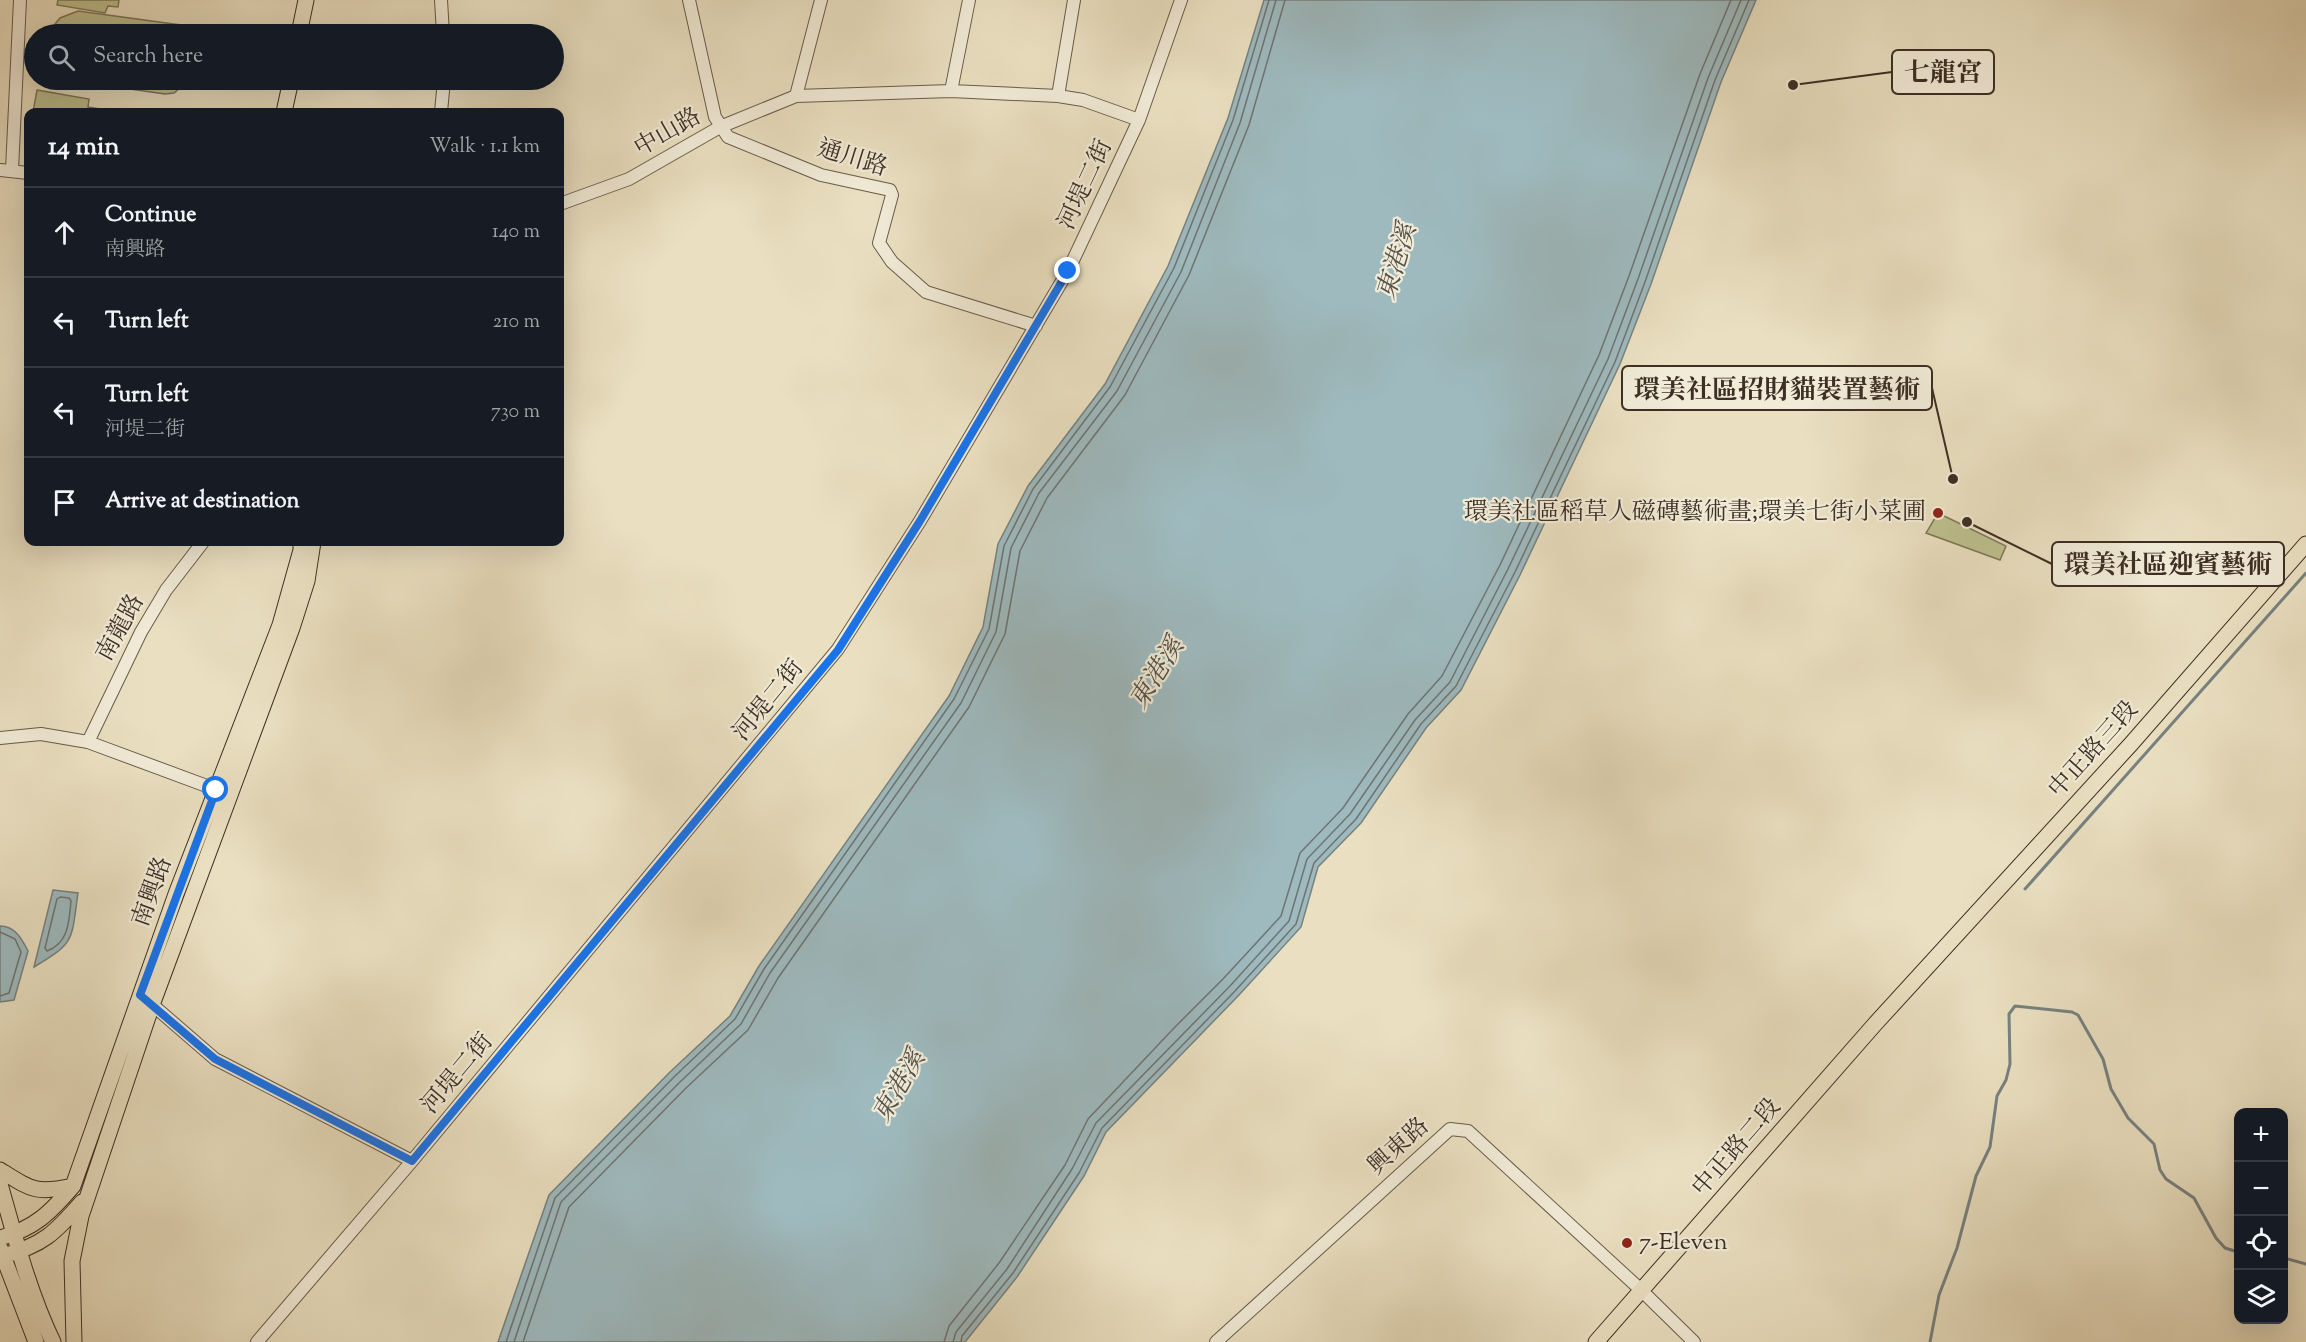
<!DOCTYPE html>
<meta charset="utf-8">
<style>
body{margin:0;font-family:"Sorts Mill Goudy","Noto Serif TC",serif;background:#20242c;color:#f1f3f6}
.controls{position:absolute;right:18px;bottom:18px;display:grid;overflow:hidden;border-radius:12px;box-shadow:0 6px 24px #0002}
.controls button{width:54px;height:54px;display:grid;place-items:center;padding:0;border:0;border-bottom:2px solid #363941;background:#171b24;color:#f1f3f6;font:30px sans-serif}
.stop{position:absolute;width:18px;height:18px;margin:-14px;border:4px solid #1a73e8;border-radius:50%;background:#fff}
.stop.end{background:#1a73e8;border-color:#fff;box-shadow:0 2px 6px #0008}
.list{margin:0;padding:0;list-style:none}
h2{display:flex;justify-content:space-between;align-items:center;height:78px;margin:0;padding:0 24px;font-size:26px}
h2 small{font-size:20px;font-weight:400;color:#9ea1a6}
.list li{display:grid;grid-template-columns:39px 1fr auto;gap:18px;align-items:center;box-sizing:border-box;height:90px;padding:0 24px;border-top:2px solid #363941}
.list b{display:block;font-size:22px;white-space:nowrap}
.list p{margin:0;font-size:20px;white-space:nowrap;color:#9ea1a6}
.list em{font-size:20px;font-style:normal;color:#9ea1a6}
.icon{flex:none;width:33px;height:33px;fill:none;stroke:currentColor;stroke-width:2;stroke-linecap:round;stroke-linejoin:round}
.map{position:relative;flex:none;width:2306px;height:1342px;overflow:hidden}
.search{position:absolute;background:#171b24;box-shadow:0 6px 24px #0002;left:24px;top:24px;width:540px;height:66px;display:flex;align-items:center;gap:15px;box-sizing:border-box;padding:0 21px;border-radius:33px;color:#9ea1a6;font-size:22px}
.panel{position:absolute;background:#171b24;box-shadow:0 6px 24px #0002;left:24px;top:108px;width:540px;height:438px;border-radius:12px}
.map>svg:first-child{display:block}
.green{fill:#bec08e;stroke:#7e785a;stroke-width:1.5}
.water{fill:#9ebabf;stroke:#778281;stroke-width:1.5}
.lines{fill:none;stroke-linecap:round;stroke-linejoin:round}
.shore{stroke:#6e7472;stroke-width:1.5}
.stream{stroke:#778281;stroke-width:3}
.minor-casing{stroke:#685b4c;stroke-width:14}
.major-casing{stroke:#3d2f25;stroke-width:17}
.minor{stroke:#f1ebd7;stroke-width:12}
.major{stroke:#eae0c1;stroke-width:15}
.route{stroke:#1a73e8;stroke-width:8}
.poi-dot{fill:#8f2418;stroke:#f1ebd7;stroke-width:2}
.labels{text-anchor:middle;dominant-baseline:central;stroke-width:4.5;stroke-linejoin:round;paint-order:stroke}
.street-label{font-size:24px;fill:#3d2f25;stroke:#f1ebd7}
.poi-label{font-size:24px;fill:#3d2f25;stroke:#f1ebd7;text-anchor:end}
.water-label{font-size:26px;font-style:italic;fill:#55524c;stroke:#f1ebd7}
.leader{fill:none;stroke:#3d2f25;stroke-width:2}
.callout-dot{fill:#3d2f25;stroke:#f1ebd7;stroke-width:2}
.callout{fill:#f1ebd7;stroke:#3d2f25;stroke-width:2}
.callout-label{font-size:26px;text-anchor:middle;font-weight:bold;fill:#3d2f25}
</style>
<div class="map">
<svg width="2306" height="1342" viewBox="0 0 2306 1342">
<rect width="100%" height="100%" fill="#eae0c1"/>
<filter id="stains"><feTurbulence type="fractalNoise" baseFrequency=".00333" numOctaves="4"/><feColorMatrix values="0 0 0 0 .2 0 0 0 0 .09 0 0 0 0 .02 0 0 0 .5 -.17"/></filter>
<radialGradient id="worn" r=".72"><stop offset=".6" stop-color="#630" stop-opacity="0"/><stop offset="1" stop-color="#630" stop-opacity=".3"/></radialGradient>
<path class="green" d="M 58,0 L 119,0 L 118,7 L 108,6 L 105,13 L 57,5 Z
M 78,11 L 210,29 L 209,34 L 47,34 L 60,18 Z
M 66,80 L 189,80 L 174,93 L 165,94 Z
M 37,90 L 89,99 L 88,107 L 119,112 L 33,112 Z
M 1938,513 L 2006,546 L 2000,560 L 1926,533 Z"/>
<path class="water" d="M 1264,0 L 1756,0 L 1721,82 L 1651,284 L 1620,364 L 1520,575 L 1461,690 L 1426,728 L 1361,823 L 1318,867 L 1301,927 L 1239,995 L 1106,1132 L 1084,1176 L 1017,1277 L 965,1342 L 498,1342 L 549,1195 L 670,1072 L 730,1016 L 759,966 L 949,696 L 983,627 L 998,544 L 1028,486 L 1105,384 L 1168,266 L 1228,118 Z
M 53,890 L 78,893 C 71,941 76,942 34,967 Z
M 0,926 C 15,926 22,939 28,951 L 14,1000 L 0,1002 Z"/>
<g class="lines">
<path class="shore" d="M 60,897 L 69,898 L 71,901 C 69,921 69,943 47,951 L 45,948 L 57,899 Z
M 0,932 L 15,939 L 21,952 L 9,993 L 0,996
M 506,1342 L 555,1198 L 675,1076 L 735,1019 L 764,969 L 954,699 L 989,629 L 1004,546 L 1033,489 L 1110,387 L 1174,268 L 1233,120 L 1269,0
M 514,1342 L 561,1202 L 680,1082 L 741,1024 L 770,973 L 961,703 L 996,632 L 1011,548 L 1039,493 L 1117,391 L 1181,272 L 1240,123 L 1276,0
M 523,1342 L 569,1207 L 686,1088 L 748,1030 L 778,978 L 969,707 L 1005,634 L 1020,551 L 1047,498 L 1125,395 L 1189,275 L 1249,125 L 1285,0
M 944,1342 L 949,1326 L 999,1263 L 1065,1165 L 1088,1119 L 1175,1027 L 1223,979 L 1281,916 L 1300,853 L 1343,808 L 1408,714 L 1442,676 L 1500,565 L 1599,355 L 1629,276 L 1700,74 L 1731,0
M 953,1342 L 956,1332 L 1007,1269 L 1072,1169 L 1096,1123 L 1230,986 L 1289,921 L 1307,859 L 1350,814 L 1415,720 L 1450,682 L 1508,569 L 1608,359 L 1638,279 L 1708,78 L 1741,0
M 961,1342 L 962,1336 L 1013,1273 L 1079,1173 L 1102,1128 L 1235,991 L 1296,924 L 1314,863 L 1356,819 L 1421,724 L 1456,686 L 1515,572 L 1615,362 L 1645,282 L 1715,80 L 1749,0"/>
<path class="stream" d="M 2025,889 L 2306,573
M 2284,1258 L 2306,1264
M 1930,1342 L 1939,1295 L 1957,1248 L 1976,1176 L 1990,1147 L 1997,1096 L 2006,1080 L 2010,1064 L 2009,1014 L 2015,1006 L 2072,1012 L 2078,1015 L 2103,1059 L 2111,1089 L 2128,1118 L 2154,1144 L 2160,1170 L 2166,1179 L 2194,1198 L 2216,1238 L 2225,1248 L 2238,1252"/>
<g class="minor-casing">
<path id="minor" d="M 441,0 L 443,34
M 689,0 L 715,117 L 728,137 L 821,175 L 890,190 L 892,195 L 879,243 L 892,262 L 926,292 L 1036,326
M 1074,0 L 1058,96 L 1083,100 L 1139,120
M 951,91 L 969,0
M 796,96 L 821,0
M 441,112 L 444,80
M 0,170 L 28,173
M 12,170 L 20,0
M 560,204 L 629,179 L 720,127 L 796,96 L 951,91 L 1058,96
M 0,738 L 41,734 L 88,742 L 223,792
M 88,742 L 141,632 L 166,590 L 203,542
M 148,1001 L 215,1059 L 412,1161
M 257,1342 L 412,1161 L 838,649 L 920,521 L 1068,271 L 1139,120 L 1181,0
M 1216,1342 L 1450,1129 L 1468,1131 L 1641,1290 L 1694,1342"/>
</g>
<g class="major-casing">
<path id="major" d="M 299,34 L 306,0
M 284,112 L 291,80
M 0,1170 C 32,1190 36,1194 73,1186
M 0,1184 C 15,1237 29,1292 53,1342
M 0,1238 C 35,1228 50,1213 73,1186 L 176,894 L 280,625 L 301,550 L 301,542
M 0,1248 L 36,1342
M 3,1256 C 43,1245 55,1233 82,1202
M 74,1342 L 72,1261 L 81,1216 L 152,1005 L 292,628 L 307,581 L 313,542
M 1596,1342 L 1875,1024 L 2131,744 L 2306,544"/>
</g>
<use href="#minor" class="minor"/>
<use href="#major" class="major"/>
</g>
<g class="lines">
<path class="route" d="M 216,790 L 140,995 L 215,1059 L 412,1161 L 838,650 L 920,521 L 1068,271"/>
</g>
<g class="poi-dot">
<circle cx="1938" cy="513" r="6"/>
<circle cx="1627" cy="1243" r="6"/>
</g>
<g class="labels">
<g class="street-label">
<text transform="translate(668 133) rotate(-30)">中山路</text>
<text transform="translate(852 159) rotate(17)">通川路</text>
<text transform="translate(1086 185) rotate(-65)">河堤二街</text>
<text transform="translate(121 628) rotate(-61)">南龍路</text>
<text transform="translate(769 701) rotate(-51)">河堤二街</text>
<text transform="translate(2094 750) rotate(-48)">中正路三段</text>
<text transform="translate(153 892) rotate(-70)">南興路</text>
<text transform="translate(458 1074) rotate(-50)">河堤二街</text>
<text transform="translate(1399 1147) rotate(-42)">興東路</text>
<text transform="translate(1737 1148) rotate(-49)">中正路二段</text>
</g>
<g class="poi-label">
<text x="1926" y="513">環美社區稻草人磁磚藝術畫;環美七街小菜圃</text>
<text x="1639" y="1243" text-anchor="start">7-Eleven</text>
</g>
<g class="water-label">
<text transform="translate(1398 262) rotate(-73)">東港溪</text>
<text transform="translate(1158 674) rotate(-58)">東港溪</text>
<text transform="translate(900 1087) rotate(-60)">東港溪</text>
</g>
</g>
<path class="leader" d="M1793 85L1892 72M1953 479L1932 388M1967 522L2052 564"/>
<g class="callout-dot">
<circle cx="1793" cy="85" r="6"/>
<circle cx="1953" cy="479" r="6"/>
<circle cx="1967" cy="522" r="6"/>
</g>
<g class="callout">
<rect x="1892" y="50" width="102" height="44" rx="6"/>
<rect x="1622" y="366" width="310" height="44" rx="6"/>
<rect x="2052" y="542" width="232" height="44" rx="6"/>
</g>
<g class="callout-label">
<text x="1943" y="81">七龍宮</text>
<text x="1777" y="398">環美社區招財貓裝置藝術</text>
<text x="2168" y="573">環美社區迎賓藝術</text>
</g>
<rect width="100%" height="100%" filter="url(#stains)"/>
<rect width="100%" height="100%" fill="url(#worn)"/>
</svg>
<div class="controls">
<button>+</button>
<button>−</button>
<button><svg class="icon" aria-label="locate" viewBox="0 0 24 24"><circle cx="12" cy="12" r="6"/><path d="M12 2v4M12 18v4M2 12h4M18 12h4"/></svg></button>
<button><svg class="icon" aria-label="layers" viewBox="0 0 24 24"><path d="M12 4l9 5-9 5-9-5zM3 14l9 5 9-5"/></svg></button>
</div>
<div class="stop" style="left:216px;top:790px"></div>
<div class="stop end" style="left:1068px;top:271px"></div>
<div class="search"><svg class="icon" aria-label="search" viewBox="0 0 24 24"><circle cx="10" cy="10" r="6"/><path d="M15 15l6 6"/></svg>Search here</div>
<section class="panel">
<h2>14 min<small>Walk · 1.1 km</small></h2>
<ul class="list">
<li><svg class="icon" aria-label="ahead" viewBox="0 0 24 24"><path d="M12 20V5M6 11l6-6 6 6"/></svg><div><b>Continue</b><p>南興路</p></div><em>140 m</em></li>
<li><svg class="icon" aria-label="left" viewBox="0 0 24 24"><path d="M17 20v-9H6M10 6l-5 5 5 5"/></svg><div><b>Turn left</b></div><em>210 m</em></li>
<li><svg class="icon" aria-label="left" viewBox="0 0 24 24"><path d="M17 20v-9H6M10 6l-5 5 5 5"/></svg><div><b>Turn left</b><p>河堤二街</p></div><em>730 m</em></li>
<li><svg class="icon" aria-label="arrive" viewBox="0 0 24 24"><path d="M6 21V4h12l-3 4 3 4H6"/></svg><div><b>Arrive at destination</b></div></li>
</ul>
</section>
</div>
